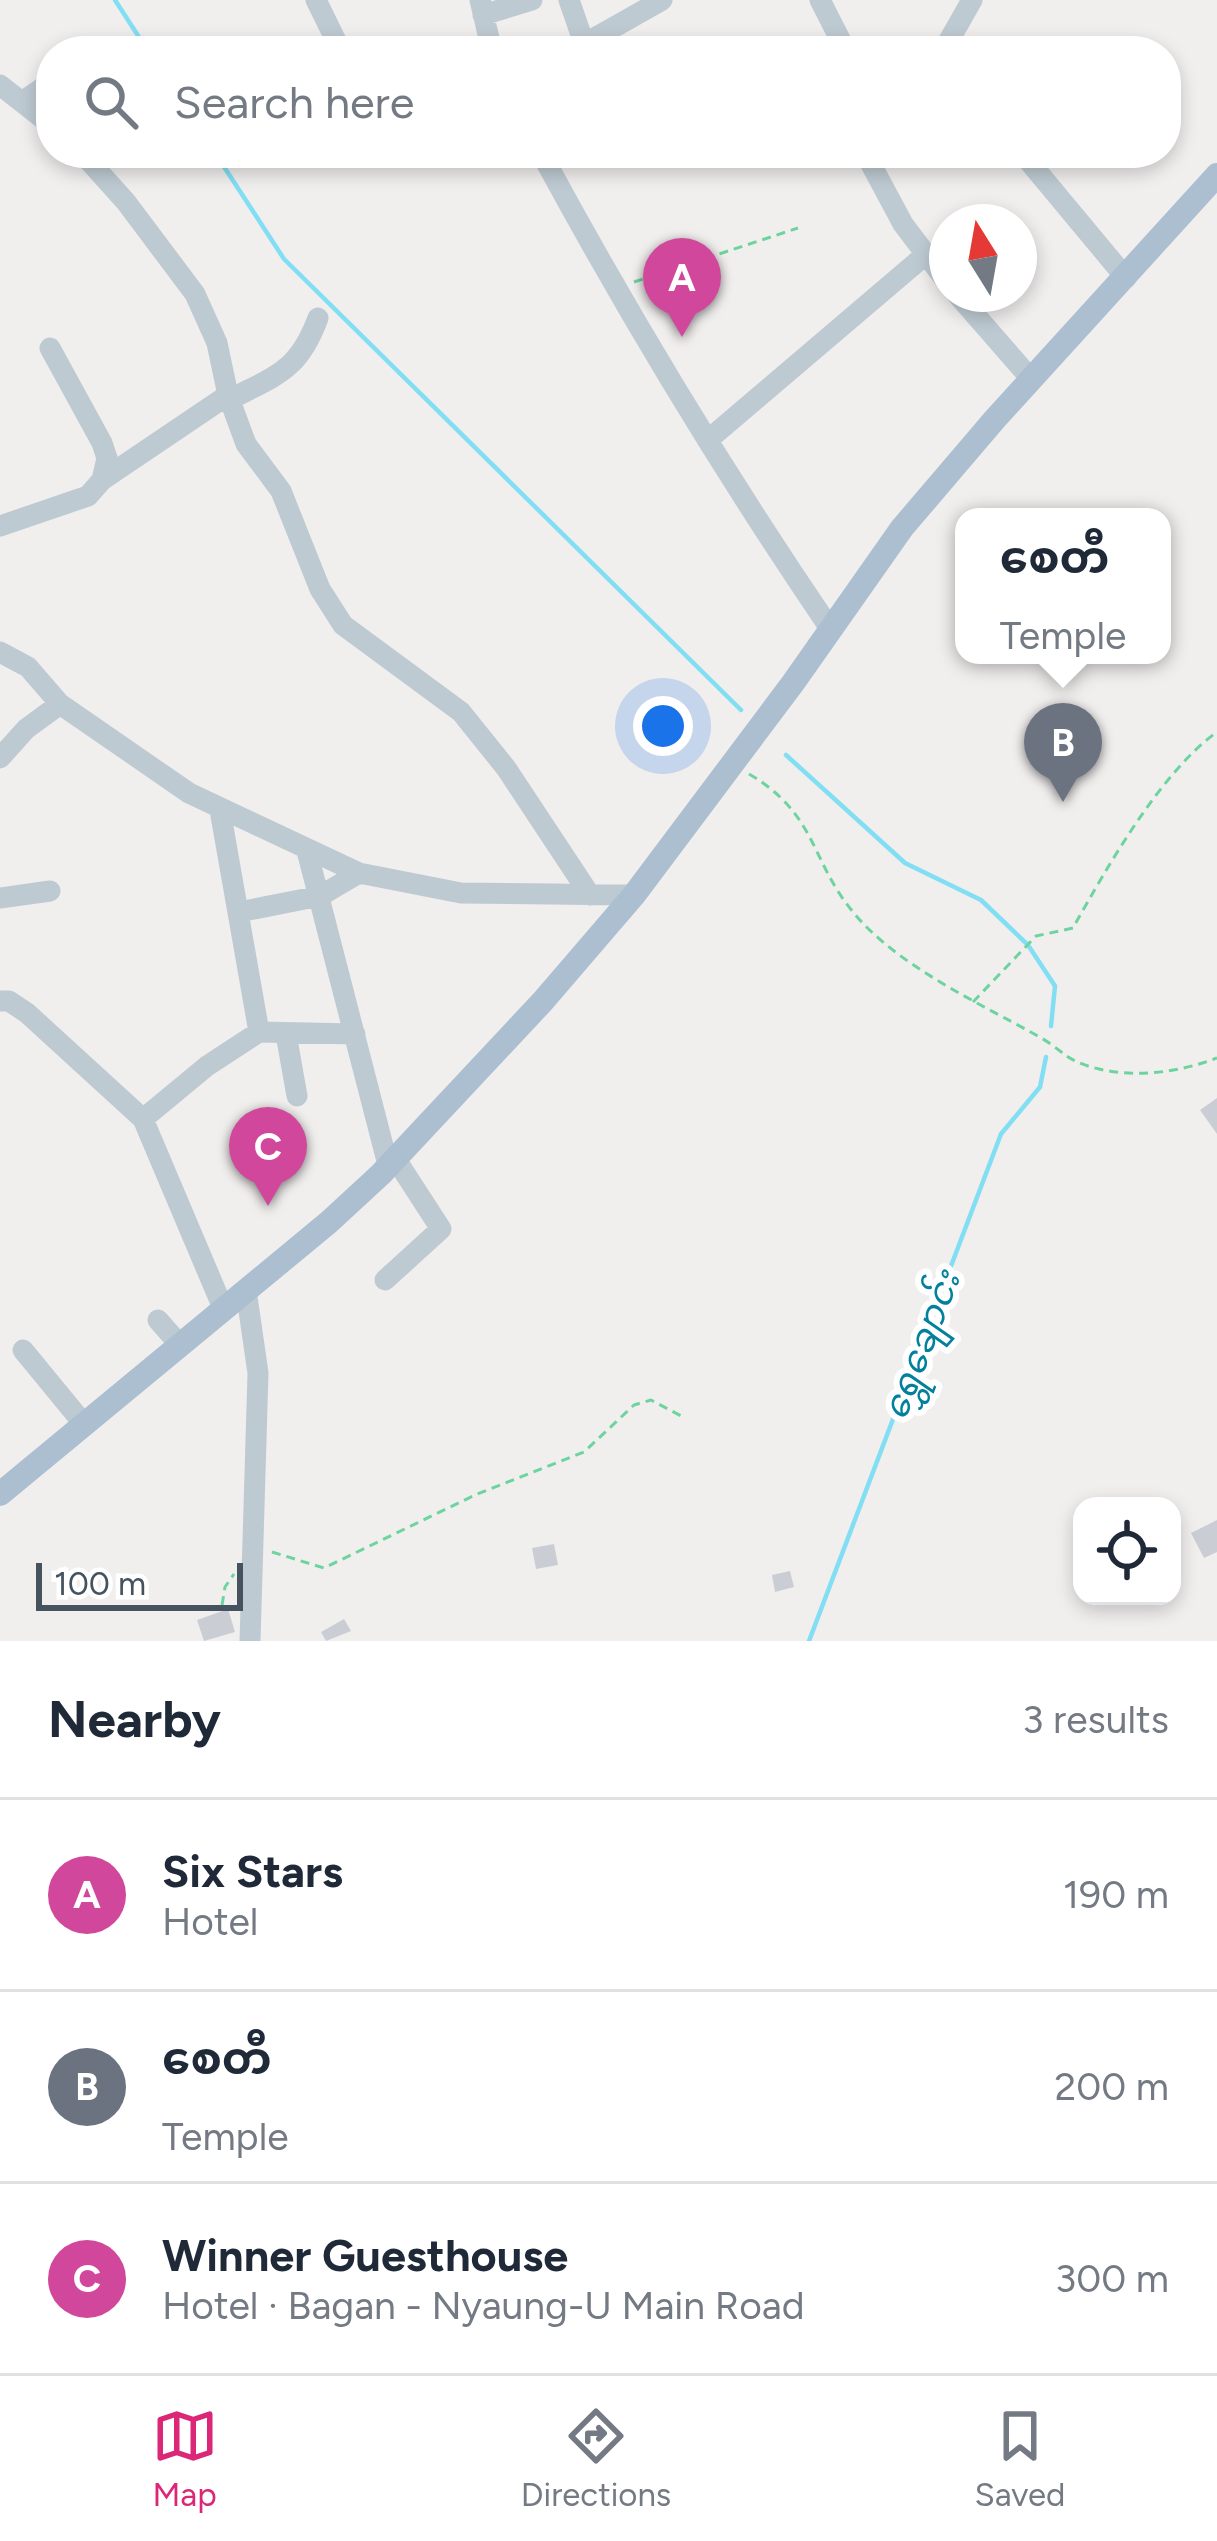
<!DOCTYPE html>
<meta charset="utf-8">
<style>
body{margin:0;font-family:Figtree,"Noto Sans Myanmar",sans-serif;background:#f6f6f7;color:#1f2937}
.controls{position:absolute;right:36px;bottom:36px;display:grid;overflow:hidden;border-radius:24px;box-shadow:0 6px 18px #0003}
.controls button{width:108px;height:108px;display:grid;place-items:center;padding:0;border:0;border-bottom:3px solid #e0e1e3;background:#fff;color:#1f2937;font:60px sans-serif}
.compass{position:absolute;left:929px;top:204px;width:108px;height:108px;border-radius:50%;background:#fff;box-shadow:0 6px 18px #0003;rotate:349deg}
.scale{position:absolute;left:36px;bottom:30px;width:207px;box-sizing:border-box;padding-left:12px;border:6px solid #45535e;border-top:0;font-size:33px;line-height:42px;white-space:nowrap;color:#45535e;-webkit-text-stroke:9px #fff;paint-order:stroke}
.you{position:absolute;left:663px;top:726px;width:42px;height:42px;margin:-30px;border:9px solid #fff;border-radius:50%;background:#1a73e8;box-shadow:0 0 0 18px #1a73e833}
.badge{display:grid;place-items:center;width:78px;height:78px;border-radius:50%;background:#db2777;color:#fff;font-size:39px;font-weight:700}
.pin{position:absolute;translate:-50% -99px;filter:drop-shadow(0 3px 6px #0008)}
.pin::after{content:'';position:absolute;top:63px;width:42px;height:36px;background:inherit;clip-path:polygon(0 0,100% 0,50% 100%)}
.popup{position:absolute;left:955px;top:508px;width:216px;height:156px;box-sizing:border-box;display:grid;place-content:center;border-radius:24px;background:#fff;filter:drop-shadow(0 3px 9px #0005);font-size:39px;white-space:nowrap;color:#747a83}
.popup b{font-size:45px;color:#1f2937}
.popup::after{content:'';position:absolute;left:50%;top:100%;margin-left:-24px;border:24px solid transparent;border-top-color:#fff}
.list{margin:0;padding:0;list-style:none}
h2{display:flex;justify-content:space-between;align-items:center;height:156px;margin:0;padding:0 48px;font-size:51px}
h2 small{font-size:39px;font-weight:400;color:#747a83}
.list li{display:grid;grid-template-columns:78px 1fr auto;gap:36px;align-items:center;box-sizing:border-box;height:192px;padding:0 48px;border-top:3px solid #e0e1e3}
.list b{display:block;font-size:45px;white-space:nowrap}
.list p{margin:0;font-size:39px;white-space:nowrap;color:#747a83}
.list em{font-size:39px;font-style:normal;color:#747a83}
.icon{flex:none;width:66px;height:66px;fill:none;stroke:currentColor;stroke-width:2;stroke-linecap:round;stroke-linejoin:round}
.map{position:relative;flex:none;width:1217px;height:1641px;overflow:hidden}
.search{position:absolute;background:#fff;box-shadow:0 6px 18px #0003;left:36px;right:36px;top:36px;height:132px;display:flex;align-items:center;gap:30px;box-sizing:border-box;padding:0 42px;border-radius:48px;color:#747a83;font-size:45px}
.sheet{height:732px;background:#fff}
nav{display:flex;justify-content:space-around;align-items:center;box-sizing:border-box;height:168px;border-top:3px solid #e0e1e3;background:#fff;font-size:33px;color:#747a83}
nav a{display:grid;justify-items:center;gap:6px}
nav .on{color:#db2777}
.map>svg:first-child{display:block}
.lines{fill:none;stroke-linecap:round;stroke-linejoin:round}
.stream{stroke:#82dff3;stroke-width:4.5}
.building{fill:#caced4}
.path{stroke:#6ed49f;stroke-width:3;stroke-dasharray:9 6;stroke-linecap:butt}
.minor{stroke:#becad2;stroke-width:21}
.major{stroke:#acbfd0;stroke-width:24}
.labels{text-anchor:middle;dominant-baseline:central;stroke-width:12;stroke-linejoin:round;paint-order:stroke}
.water-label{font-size:36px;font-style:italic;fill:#03809d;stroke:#fff}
</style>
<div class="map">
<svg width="1217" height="1641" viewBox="0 0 1217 1641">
<rect width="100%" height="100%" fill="#f1eeee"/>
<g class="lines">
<path class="stream" d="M 115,0 L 148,51
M 215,153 L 284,259 L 741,710
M 786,755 L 905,863 L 981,900 L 1028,945 L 1055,986 L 1051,1026
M 809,1641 L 1001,1134 L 1040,1087 L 1046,1057"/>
</g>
<path class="building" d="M 1217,1098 L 1217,1134 L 1200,1110 Z
M 1217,1520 L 1217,1552 L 1204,1558 L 1191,1533 Z
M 554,1544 L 558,1565 L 536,1569 L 532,1548 Z
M 790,1571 L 794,1587 L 775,1592 L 772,1575 Z
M 228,1609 L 235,1632 L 204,1641 L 197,1620 Z
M 344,1619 L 351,1631 L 326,1641 L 321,1632 Z"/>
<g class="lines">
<path class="path" d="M 634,282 L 798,228
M 749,774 C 817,814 810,860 853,912 C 896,965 977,1002 1036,1035 C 1064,1050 1064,1061 1099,1069 C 1138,1078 1180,1072 1217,1058
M 973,1002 L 1036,936 L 1073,928 C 1107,867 1161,772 1217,732
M 272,1552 L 324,1568 L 475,1495 L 584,1452 L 634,1405 L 651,1400 L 685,1418
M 222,1605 L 225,1587 L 234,1574"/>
<path class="minor" d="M 316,0 L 341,51
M 480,0 L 492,51
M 569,0 L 585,46
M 820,0 L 846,51
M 483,15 L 532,0
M 581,51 L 593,39 L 662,0
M 943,51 L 972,0
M 0,85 L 51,125
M 22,102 L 51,82
M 82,153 L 126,202 L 195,294 L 217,343 L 228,395 L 246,444 L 281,491 L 320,589 L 343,625 L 461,712 L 506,768 L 590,895
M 541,153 C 629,316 725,474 829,627
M 865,153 L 903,224 L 947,282
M 1022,153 L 1126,278
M 957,294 L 1031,379
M 50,348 L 102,443 L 107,458 L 102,480
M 229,400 C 276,375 298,372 318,318
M 708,440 L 924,256
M 0,526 L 88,496 L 102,480 L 228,395
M 0,652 L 28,667 L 60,704 L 189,793 L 359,873 L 461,893 L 634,895
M 0,758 L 26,729 L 60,704
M 220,810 L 259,1032
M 307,851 L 388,1165
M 0,898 L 50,891
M 239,912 L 320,896 L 359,873
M 0,1001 L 9,1001 L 27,1013 L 143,1119 L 223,1308
M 286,1034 L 297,1096
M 143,1119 L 207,1066 L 259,1032 L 355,1034
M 385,1280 L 441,1229 L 395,1158
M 246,1290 L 258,1373 L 250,1641
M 158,1320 L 180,1345
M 23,1350 L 83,1423"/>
<path class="major" d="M 0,1494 L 329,1222 L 381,1174 L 543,1001 L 634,895 L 793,683 L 902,528 L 995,419 L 1217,175"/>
</g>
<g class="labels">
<g class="water-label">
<text transform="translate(921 1345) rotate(-69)">ရွှေချောင်း</text>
</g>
</g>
</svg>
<div class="controls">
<button><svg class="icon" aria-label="locate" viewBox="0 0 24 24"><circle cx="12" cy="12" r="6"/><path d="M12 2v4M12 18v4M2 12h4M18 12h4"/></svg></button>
</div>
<svg class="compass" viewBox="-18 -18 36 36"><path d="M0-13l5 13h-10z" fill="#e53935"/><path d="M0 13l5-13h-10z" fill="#747a83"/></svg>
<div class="scale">100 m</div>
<div class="you"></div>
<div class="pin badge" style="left:682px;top:337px;background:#d1479c">A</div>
<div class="pin badge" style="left:1063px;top:802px;background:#6b7280">B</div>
<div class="popup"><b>စေတီ</b>Temple</div>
<div class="pin badge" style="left:268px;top:1206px;background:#d1479c">C</div>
<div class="search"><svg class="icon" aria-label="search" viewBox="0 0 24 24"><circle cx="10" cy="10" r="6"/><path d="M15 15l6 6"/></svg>Search here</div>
</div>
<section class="sheet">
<h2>Nearby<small>3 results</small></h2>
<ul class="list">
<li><span class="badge" style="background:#d1479c">A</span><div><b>Six Stars</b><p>Hotel</p></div><em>190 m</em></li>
<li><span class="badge" style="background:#6b7280">B</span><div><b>စေတီ</b><p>Temple</p></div><em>200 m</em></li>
<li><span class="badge" style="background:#d1479c">C</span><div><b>Winner Guesthouse</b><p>Hotel · Bagan - Nyaung-U Main Road</p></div><em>300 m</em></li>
</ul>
</section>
<nav>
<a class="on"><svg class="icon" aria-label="map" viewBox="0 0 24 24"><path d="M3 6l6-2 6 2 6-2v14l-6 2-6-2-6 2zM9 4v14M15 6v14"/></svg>Map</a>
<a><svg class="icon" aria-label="directions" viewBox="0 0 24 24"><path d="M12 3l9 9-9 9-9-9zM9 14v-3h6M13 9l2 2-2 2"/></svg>Directions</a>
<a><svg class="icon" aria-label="saved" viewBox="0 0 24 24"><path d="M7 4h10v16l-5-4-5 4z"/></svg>Saved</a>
</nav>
